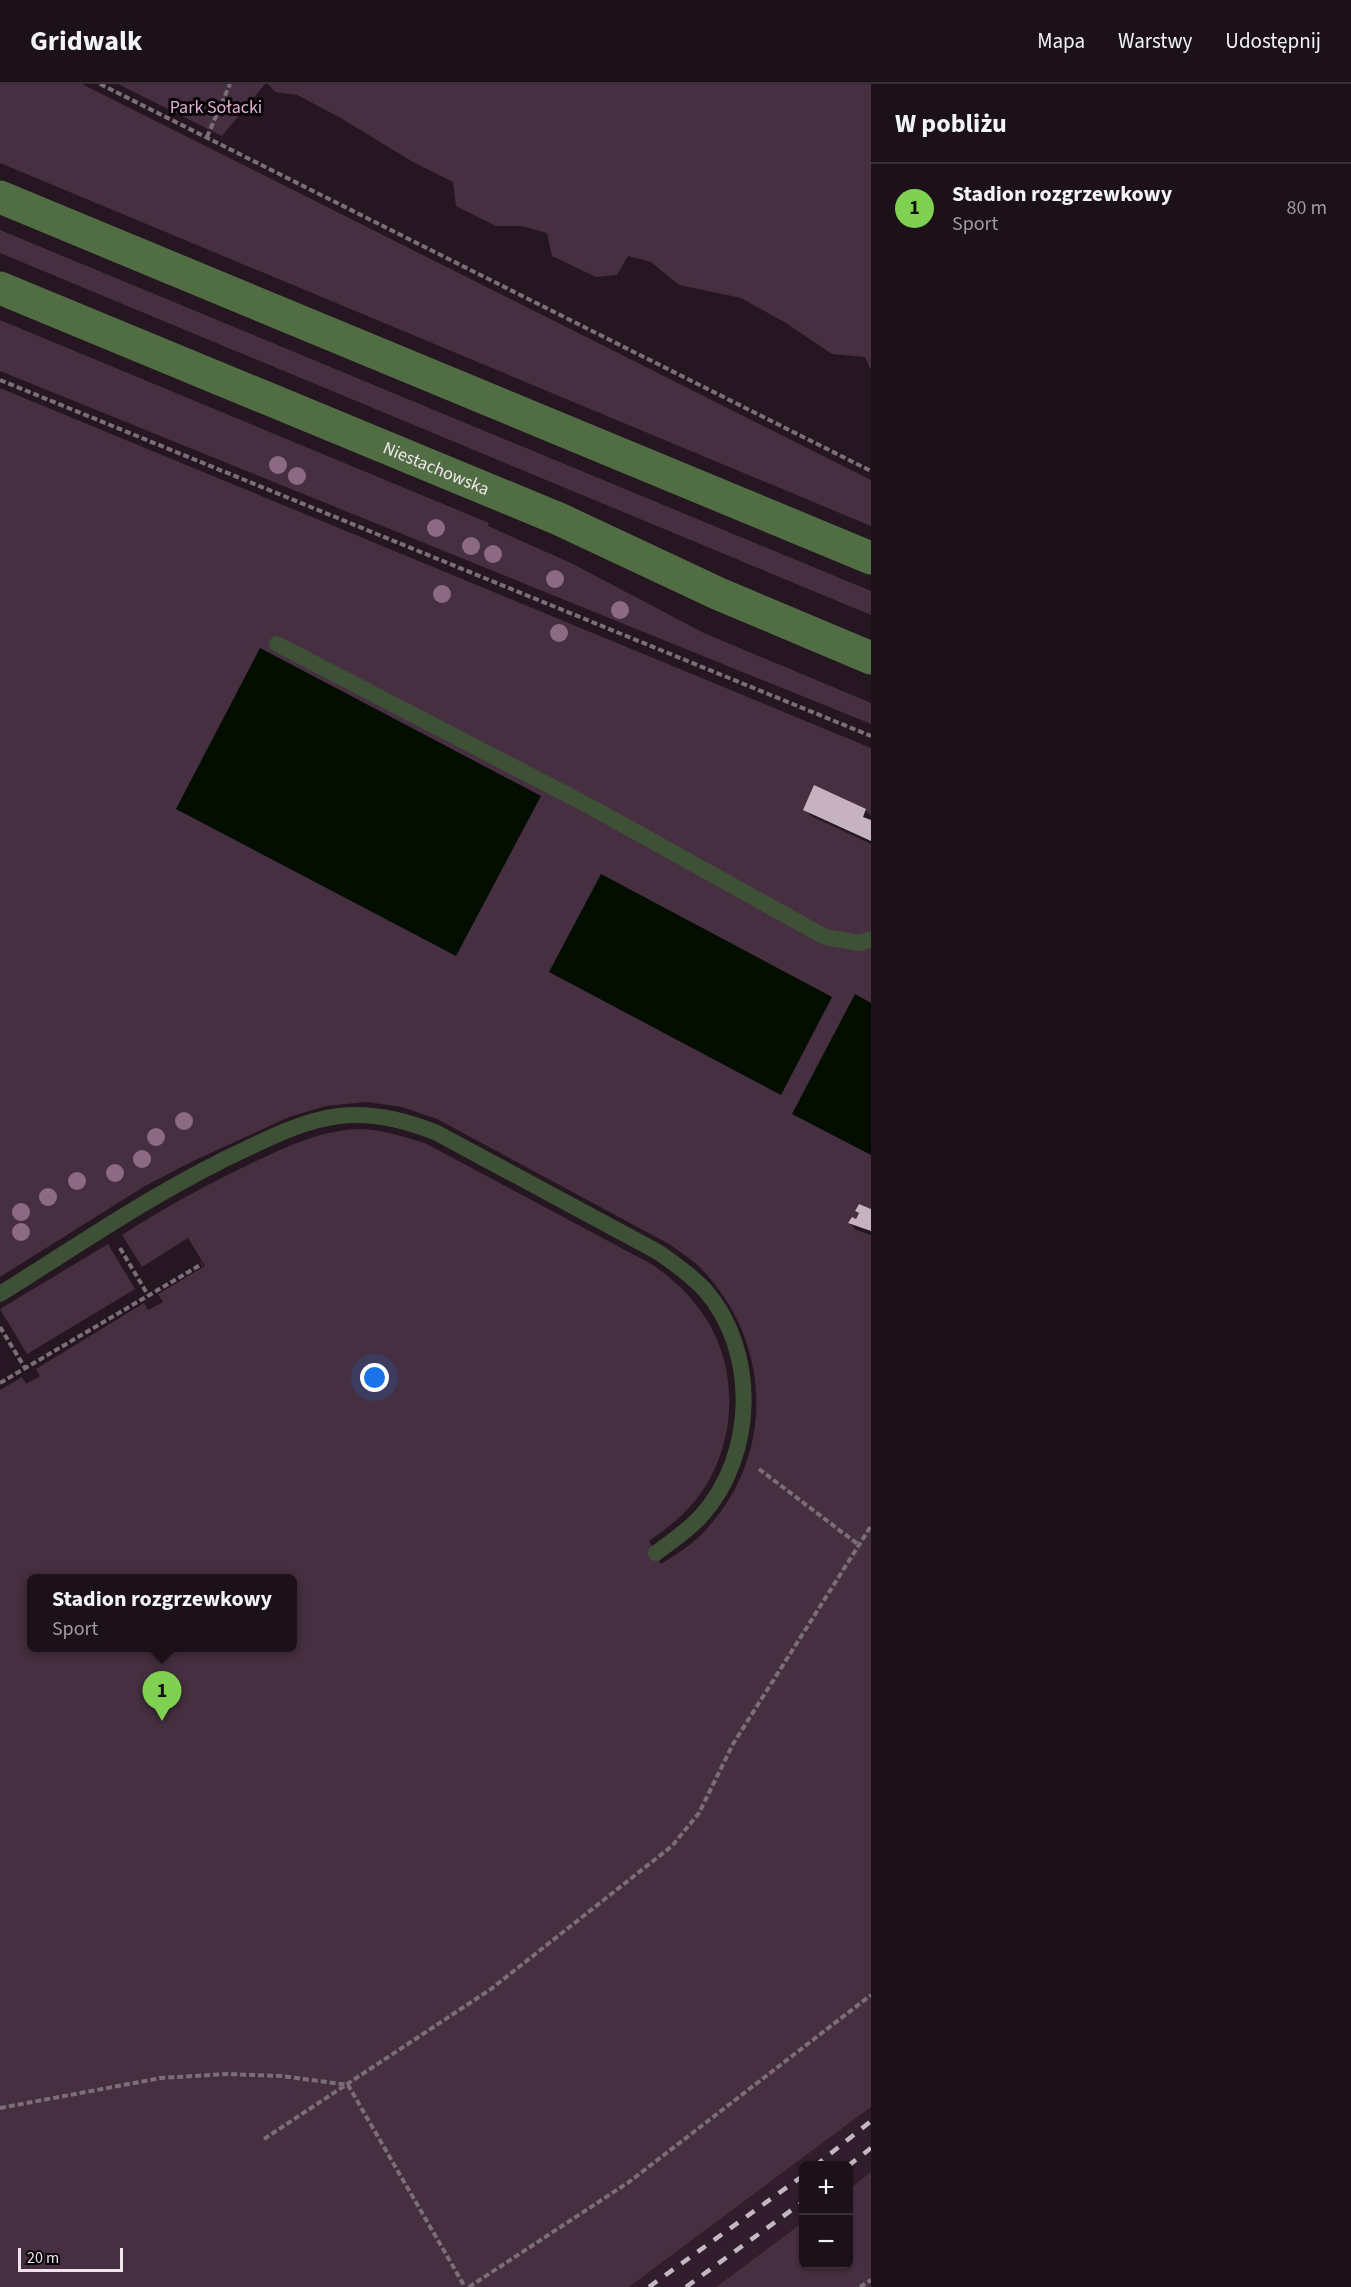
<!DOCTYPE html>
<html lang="pl">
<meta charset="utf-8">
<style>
body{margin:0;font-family:"Source Sans 3",sans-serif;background:#291e26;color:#f1f3f6}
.controls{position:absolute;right:18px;bottom:18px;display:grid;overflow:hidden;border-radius:9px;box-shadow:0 2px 4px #0004}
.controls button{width:54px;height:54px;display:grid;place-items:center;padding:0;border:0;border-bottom:2px solid #3a3038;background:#1c1019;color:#f1f3f6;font:30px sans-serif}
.scale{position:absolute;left:18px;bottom:15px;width:105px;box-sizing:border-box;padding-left:6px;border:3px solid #f0e5ed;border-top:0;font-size:16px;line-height:21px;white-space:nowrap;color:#f0e5ed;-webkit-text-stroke:4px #0a0508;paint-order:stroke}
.you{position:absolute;left:375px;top:1294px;width:21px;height:21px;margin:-15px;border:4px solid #fff;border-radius:50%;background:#1a73e8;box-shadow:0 0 0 9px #1a73e833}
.badge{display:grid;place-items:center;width:39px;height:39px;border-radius:50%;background:#80d051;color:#111;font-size:20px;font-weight:700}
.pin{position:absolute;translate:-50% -50px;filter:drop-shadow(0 2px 3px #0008)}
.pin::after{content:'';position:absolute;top:32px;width:21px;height:18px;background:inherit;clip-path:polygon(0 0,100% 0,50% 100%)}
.popup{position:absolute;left:27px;top:1490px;width:270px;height:78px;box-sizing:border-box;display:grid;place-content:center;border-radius:9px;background:#1c1019;filter:drop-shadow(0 2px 4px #0005);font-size:20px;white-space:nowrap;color:#a09da2}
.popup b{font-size:22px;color:#f1f3f6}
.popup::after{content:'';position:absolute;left:50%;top:100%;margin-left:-12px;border:12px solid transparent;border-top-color:#1c1019}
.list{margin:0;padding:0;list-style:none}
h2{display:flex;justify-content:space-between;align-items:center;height:78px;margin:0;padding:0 24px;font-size:26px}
h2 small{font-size:20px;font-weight:400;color:#a09da2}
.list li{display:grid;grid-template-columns:39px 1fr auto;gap:18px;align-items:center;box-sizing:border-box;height:90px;padding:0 24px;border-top:2px solid #3a3038}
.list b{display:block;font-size:22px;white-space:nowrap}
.list p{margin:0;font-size:20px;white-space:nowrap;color:#a09da2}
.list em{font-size:20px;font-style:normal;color:#a09da2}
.map{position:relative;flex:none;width:871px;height:2203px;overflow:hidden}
header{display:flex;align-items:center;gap:36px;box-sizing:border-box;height:84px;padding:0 30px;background:#1c1019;border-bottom:2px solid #3a3038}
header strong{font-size:28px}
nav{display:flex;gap:33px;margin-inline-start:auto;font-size:21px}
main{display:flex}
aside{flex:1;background:#1c1019}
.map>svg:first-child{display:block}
.built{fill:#311d2d}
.green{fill:#452f40;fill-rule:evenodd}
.water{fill:#030e00}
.shadow{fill:#0007}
.building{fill:#c6b2c1}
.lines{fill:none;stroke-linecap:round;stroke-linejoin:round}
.path{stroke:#7c6e78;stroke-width:4;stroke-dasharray:6 3;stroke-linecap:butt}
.lane{stroke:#3e5036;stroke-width:16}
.secondary{stroke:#516d43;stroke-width:33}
.rail{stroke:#c4b8c1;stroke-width:4.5;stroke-dasharray:10 10;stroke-linecap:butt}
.tree{fill:#8c6a83}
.labels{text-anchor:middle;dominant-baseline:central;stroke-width:6;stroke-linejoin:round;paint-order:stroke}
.park-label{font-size:18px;fill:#e1afd4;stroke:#0a0508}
.street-label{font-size:18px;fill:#f0e5ed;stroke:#0a0508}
</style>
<header>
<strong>Gridwalk</strong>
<nav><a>Mapa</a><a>Warstwy</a><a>Udostępnij</a></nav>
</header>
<main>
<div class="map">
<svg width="871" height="2203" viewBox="0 0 871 2203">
<rect width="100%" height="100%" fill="#251621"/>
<path class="built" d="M 871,2023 L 871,2088 L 849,2105 L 848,2082 L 804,2082 L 803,2138 L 716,2203 L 629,2203 Z"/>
<path class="green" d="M 0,0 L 82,0 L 871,396 L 871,442 L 0,79 Z
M 118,0 L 265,0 L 222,52 Z
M 268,0 L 871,0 L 871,286 L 865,273 L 832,270 L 786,239 L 741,214 L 679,201 L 651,178 L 628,172 L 617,191 L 596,193 L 552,172 L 547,149 L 522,142 L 496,142 L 456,122 L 453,98 L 413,78 L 339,33 L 297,11 L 275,8 Z
M 0,146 L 871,507 L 871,531 L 0,169 Z
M 0,236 L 489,439 L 488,442 L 571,479 L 704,549 L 871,619 L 871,640 L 0,287 Z
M 0,304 L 871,664 L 871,1125 L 859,1120 L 855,1127 L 859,1129 L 856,1135 L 852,1133 L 848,1139 L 871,1147 L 871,2023 L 629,2203 L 0,2203 L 0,1306 L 22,1293 L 26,1300 L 40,1292 L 36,1285 L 144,1219 L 148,1226 L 163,1218 L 158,1210 L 205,1182 L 188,1154 L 142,1183 L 122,1151 C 165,1123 208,1100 254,1078 C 289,1062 323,1045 362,1045 C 384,1046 404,1053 425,1059 L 653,1181 C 670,1193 685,1206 697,1222 C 742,1278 739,1364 694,1418 C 681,1434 665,1446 649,1457 L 661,1480 C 675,1471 690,1462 702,1450 C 773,1377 774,1268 708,1192 C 697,1179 682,1169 669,1160 L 437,1035 L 402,1023 L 366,1018 L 326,1022 L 289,1033 L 193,1077 L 145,1102 L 0,1193 ZM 32,1494 L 292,1494 L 292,1564 L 32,1564 Z
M 108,1160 L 135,1205 L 27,1270 L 0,1225 Z
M 871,2088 L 871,2203 L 716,2203 L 803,2138 L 804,2180 L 848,2180 L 849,2105 Z"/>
<path class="water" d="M 260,564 L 541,712 L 456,872 L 176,725 Z
M 601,790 L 832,913 L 781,1011 L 549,888 Z
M 855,910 L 871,919 L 871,1071 L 792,1030 Z"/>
<path class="shadow" d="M 805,725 L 865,726 L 871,732 L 871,760 L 811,732 Z
M 871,1126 L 871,1151 L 856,1146 L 850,1139 L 856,1137 L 860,1131 L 856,1127 Z"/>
<path class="building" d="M 814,701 L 866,725 L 863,733 L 871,736 L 871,757 L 803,726 Z
M 859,1120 L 871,1125 L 871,1147 L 848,1139 L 852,1133 L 856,1135 L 859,1129 L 855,1127 Z"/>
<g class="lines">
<path class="path" d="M 100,0 L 871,387
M 207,53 L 230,0
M 0,296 L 871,652
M 120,1164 L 148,1211
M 0,1243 L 25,1284
M 0,1299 L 202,1180
M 759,1385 L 859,1461
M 0,2024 L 161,1994 L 227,1990 L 282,1992 L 348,2001 L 465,2203
M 264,2055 L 491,1905 L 672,1762 L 699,1729 L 733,1660 L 871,1442
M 469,2203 L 629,2098 L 871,1911
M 860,2203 L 871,2196"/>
<path class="lane" d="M 277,560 L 591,723 L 825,853 L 860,859 L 871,855
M 0,1210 C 82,1159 161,1104 248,1064 C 277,1050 307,1036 339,1032 C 373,1028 405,1036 437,1049 L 658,1168 C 674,1179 691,1191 705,1206 C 758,1267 756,1370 702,1431 C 689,1446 672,1457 656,1469"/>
<g class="secondary">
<path d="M 0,113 L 871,474"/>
<path id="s1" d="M 0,204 L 559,435 L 719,510 L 871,574"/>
</g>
<path class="rail" d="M 815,2082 L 871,2037
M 848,2082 L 871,2064
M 649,2203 L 804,2091
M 686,2203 L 804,2117"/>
</g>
<g class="tree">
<circle cx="278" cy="381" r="9"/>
<circle cx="297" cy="392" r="9"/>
<circle cx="436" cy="444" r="9"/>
<circle cx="471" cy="462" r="9"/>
<circle cx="493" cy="470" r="9"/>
<circle cx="555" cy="495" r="9"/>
<circle cx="442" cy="510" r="9"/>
<circle cx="620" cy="526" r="9"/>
<circle cx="559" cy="549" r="9"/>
<circle cx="184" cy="1037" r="9"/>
<circle cx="156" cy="1053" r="9"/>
<circle cx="142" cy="1075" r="9"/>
<circle cx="115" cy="1089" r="9"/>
<circle cx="77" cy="1097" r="9"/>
<circle cx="48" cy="1113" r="9"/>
<circle cx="21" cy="1128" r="9"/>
<circle cx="21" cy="1148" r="9"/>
</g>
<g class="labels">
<g class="park-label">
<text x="216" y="23">Park Sołacki</text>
</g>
<g class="street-label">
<text stroke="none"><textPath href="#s1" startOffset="472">Niestachowska</textPath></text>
</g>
</g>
</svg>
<div class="controls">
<button>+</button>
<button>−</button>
</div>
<div class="scale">20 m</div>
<div class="you"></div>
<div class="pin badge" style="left:162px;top:1637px">1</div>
<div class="popup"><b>Stadion rozgrzewkowy</b>Sport</div>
</div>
<aside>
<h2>W pobliżu<small></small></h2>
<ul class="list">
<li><span class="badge">1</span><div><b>Stadion rozgrzewkowy</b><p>Sport</p></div><em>80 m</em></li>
</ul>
</aside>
</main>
